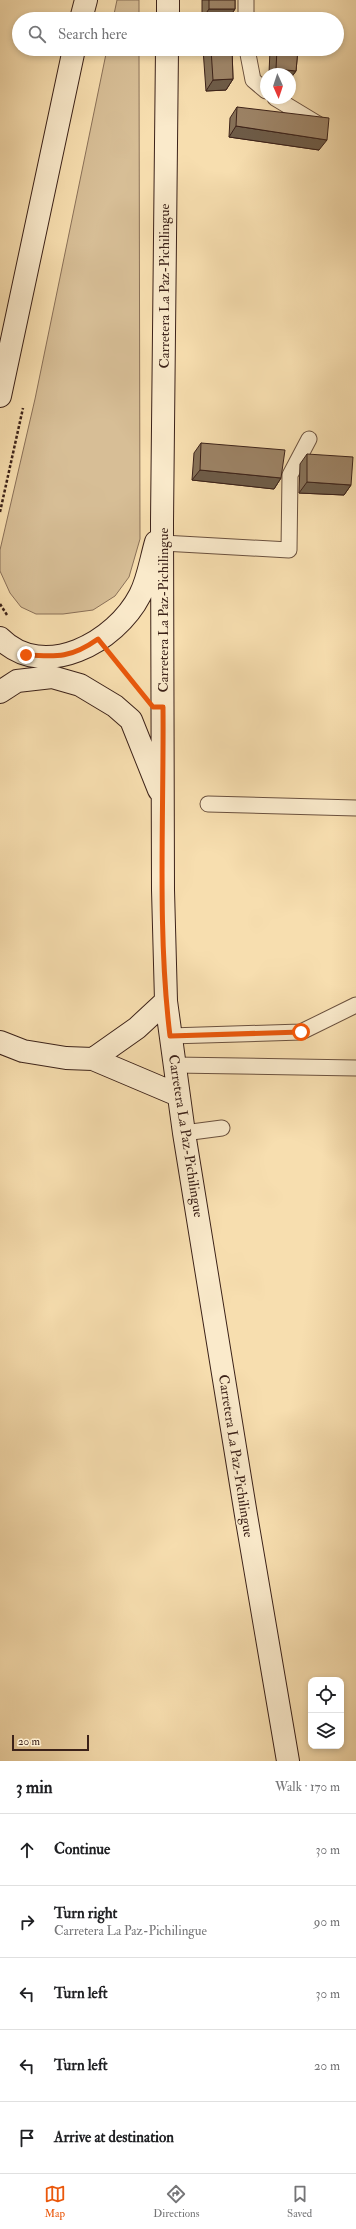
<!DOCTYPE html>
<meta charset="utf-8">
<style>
body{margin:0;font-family:"IM FELL Double Pica",serif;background:#f6f6f6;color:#202124}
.controls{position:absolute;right:12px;bottom:12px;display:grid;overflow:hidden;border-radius:8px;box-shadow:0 2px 6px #0003}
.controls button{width:36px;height:36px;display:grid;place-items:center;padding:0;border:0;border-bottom:1px solid #e0e0e0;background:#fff;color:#202124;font:20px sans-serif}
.compass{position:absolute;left:260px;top:68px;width:36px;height:36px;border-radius:50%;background:#fff;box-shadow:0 2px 6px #0003;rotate:177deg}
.scale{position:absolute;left:12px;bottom:10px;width:77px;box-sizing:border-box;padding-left:4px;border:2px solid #3c2219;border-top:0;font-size:11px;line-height:14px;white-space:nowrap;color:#3c2219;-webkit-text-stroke:3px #faeacb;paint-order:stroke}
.stop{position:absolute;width:12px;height:12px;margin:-9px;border:3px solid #ea580c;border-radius:50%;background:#fff}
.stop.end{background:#ea580c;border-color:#fff;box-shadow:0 1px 4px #0008}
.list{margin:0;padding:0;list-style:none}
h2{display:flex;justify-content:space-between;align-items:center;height:52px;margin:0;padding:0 16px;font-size:17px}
h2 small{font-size:13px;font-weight:400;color:#757577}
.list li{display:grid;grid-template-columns:26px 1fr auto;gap:12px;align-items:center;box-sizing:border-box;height:72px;padding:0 16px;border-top:1px solid #e0e0e0}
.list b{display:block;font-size:15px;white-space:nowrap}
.list p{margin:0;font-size:13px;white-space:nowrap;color:#757577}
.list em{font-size:13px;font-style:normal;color:#757577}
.icon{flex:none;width:22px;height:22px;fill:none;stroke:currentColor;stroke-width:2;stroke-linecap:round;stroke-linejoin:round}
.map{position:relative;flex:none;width:356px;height:1761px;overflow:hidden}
.search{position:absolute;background:#fff;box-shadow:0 2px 6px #0003;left:12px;right:12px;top:12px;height:44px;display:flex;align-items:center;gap:10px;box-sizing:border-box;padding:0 14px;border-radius:22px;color:#757577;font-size:15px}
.sheet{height:412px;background:#fff}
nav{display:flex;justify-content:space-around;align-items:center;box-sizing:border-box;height:56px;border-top:1px solid #e0e0e0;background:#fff;font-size:11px;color:#757577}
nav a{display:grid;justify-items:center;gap:2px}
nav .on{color:#ea580c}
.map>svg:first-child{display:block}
.green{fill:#d7be96;stroke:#8a7058}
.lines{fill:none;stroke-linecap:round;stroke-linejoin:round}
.lane-casing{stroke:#6b513e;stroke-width:17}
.secondary-casing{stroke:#3c2219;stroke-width:24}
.path{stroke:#3c2219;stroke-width:2.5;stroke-dasharray:3 2;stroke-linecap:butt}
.lane{stroke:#faeacb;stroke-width:15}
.secondary{stroke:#faeacb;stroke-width:22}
.wall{fill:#877259;stroke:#3c2219}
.shaded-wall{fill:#6e5c48;stroke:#3c2219}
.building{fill:#9d8467;stroke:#3c2219}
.route{stroke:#ea580c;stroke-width:5}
.labels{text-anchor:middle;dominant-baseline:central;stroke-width:3.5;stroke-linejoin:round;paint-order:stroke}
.street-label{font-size:14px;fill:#3c2219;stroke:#faeacb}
</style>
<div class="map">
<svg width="356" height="1761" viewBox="0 0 356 1761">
<rect width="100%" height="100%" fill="#f7deaf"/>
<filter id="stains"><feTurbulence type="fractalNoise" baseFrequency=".005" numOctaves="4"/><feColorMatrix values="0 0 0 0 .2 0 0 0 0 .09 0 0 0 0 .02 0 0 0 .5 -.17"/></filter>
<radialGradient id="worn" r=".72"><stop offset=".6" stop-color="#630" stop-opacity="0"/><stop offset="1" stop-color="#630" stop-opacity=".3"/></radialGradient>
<path class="green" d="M 117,0 L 139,0 L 139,19 L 113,19 Z
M 107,49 L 139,49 L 140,539 L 129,577 L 115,596 L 93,610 L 63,614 L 36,614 L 21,607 L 10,593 L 0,571 L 0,550 L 35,399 Z"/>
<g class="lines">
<g class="lane-casing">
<path id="lane" d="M 246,19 L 246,0
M 247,49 L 253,80 L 266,91
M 275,98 L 318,124
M 163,543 L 289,550 L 290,475 L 309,439
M 208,804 L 356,808
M 170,1036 L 301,1032 L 356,1005
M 174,1065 L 356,1068
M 184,1133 L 222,1128"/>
</g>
<g class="secondary-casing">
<path id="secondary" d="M 81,19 L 86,0
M 168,19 L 168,0
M 167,49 L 162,522 L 163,890 L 166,1001 L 184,1133 L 246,1515 L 288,1761
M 0,396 L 74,49
M 0,638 C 44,682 116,642 140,595 C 148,580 151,559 156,542
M 0,692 L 17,681 L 52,677 L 80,685 L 115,706 L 131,720 L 159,790
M 0,1042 L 23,1051 L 66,1058 L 93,1059 L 137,1028 L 166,1001
M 93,1059 L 178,1095"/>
</g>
<path class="path" d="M 0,512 L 23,408
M 0,604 L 7,615
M 113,657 L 137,688"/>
<use href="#lane" class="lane"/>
<use href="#secondary" class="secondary"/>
</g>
<path class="wall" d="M 202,0 L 235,0 L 235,9 L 228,19 L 202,19 Z
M 203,49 L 232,49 L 233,79 L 226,90 L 206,91 Z
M 270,49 L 298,49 L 296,71 L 290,79 L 290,74 L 269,74 Z
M 237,107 L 319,150 L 229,137 L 230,118 Z
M 201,443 L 281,478 L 274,489 L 192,480 L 194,453 Z
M 307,454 L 351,485 L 344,495 L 299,493 L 300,464 Z"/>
<path class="shaded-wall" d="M 209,9 L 235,9 L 228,19 L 202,19 Z
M 276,69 L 296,71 L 290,79 L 290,74 L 272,74 Z
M 233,79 L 226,90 L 206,91 L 213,80 Z
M 236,126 L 327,140 L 319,150 L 229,137 Z
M 200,470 L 281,478 L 274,489 L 192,480 Z
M 307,482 L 351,485 L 344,495 L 299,493 Z"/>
<path class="building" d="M 209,0 L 235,0 L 235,9 L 209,9 Z
M 278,16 L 300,18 L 300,19 L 278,19 Z
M 211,49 L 232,49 L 233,79 L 213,80 Z
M 277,49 L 298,49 L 296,71 L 276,69 Z
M 237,107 L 329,118 L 327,140 L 236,126 Z
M 201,443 L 285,450 L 281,478 L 200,470 Z
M 307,454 L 353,457 L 351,485 L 307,482 Z"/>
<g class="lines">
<path class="route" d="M 26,655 C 58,657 71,658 98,639 L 153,707 L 163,707 C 164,814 157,931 170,1036 L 301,1032"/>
</g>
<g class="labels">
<g class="street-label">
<text transform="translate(164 286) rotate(-90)">Carretera La Paz-Pichilingue</text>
<text transform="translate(163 610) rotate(-90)">Carretera La Paz-Pichilingue</text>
<text transform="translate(186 1136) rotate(81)">Carretera La Paz-Pichilingue</text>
<text transform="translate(236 1456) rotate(81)">Carretera La Paz-Pichilingue</text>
</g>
</g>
<rect width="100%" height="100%" filter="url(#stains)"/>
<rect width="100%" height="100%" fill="url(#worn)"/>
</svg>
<div class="controls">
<button><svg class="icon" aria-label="locate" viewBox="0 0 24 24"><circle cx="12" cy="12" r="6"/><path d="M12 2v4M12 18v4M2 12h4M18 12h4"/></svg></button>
<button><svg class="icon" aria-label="layers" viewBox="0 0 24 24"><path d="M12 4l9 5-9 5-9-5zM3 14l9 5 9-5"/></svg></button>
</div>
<svg class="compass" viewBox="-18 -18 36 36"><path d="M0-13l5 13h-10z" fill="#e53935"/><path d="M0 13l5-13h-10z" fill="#757577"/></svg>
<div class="scale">20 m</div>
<div class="stop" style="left:301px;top:1032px"></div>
<div class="stop end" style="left:26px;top:655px"></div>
<div class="search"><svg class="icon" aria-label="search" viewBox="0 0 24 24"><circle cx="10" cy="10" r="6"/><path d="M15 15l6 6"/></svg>Search here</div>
</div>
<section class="sheet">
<h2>3 min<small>Walk · 170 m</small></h2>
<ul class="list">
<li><svg class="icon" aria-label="ahead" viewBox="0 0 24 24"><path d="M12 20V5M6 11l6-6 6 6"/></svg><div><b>Continue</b></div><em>30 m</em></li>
<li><svg class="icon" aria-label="right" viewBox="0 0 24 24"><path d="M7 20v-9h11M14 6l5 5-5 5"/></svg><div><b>Turn right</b><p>Carretera La Paz-Pichilingue</p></div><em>90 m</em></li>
<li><svg class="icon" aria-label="left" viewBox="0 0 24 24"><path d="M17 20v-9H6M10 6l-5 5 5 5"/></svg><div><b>Turn left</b></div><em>30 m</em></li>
<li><svg class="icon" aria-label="left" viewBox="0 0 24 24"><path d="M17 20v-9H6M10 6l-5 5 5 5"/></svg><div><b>Turn left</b></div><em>20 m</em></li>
<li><svg class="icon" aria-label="arrive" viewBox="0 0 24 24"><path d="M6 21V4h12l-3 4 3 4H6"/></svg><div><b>Arrive at destination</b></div></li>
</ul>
</section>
<nav>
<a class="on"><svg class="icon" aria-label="map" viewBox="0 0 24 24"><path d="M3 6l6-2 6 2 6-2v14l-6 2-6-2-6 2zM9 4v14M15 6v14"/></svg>Map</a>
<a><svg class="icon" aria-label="directions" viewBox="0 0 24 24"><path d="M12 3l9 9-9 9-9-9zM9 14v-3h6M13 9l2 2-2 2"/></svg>Directions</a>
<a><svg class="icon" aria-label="saved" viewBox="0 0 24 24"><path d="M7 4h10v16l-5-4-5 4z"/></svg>Saved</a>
</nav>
